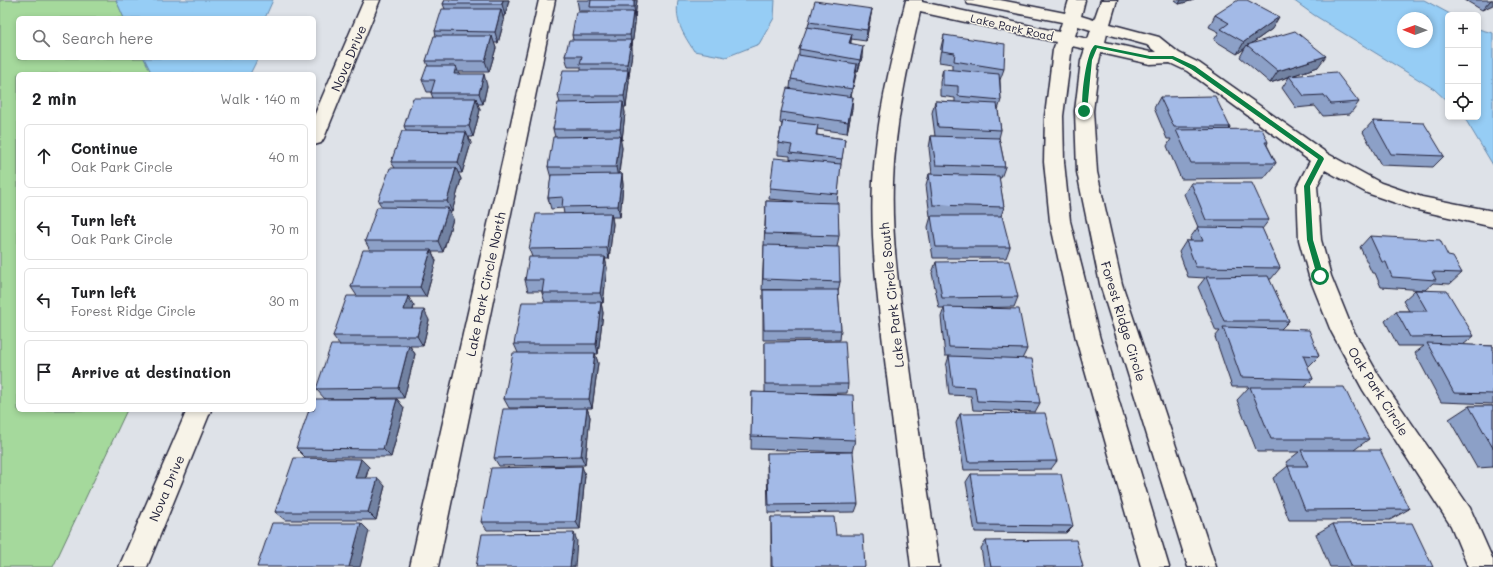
<!DOCTYPE html>
<meta charset="utf-8">
<style>
body{margin:0;font-family:Mali,sans-serif;background:#f2f2f2;color:#202124}
.controls{position:absolute;right:12px;top:12px;display:grid;overflow:hidden;border-radius:6px;box-shadow:0 2px 6px #0003}
.controls button{width:36px;height:36px;display:grid;place-items:center;padding:0;border:0;border-bottom:1px solid #e0e0e0;background:#fff;color:#202124;font:20px sans-serif}
.compass{position:absolute;left:1397px;top:12px;width:36px;height:36px;border-radius:50%;background:#fff;box-shadow:0 2px 6px #0003;rotate:271deg}
.stop{position:absolute;width:12px;height:12px;margin:-9px;border:3px solid #0b8043;border-radius:50%;background:#fff}
.stop.end{background:#0b8043;border-color:#fff;box-shadow:0 1px 4px #0008}
.list{margin:0;padding:0;list-style:none}
h2{display:flex;justify-content:space-between;align-items:center;height:52px;margin:0;padding:0 16px;font-size:17px}
h2 small{font-size:13px;font-weight:400;color:#757577}
.list li{display:grid;grid-template-columns:26px 1fr auto;gap:12px;align-items:center;box-sizing:border-box;height:64px;margin:0 8px 8px;padding:0 8px;border:1px solid #e0e0e0;border-radius:6px}
.list b{display:block;font-size:15px;white-space:nowrap}
.list p{margin:0;font-size:13px;white-space:nowrap;color:#757577}
.list em{font-size:13px;font-style:normal;color:#757577}
.icon{flex:none;width:22px;height:22px;fill:none;stroke:currentColor;stroke-width:2;stroke-linecap:round;stroke-linejoin:round}
.map{position:relative;flex:none;width:1493px;height:567px;overflow:hidden}
.search{position:absolute;background:#fff;box-shadow:0 2px 6px #0003;left:16px;top:16px;width:300px;height:44px;display:flex;align-items:center;gap:10px;box-sizing:border-box;padding:0 14px;border-radius:6px;color:#757577;font-size:15px}
.panel{position:absolute;background:#fff;box-shadow:0 2px 6px #0003;left:16px;top:72px;width:300px;height:340px;border-radius:6px}
.map>svg:first-child{display:block}
.green{fill:#a5d99c;stroke:#647e6c}
.water{fill:#96cdf5;stroke:#6889ab;fill-rule:evenodd}
.lines{fill:none;stroke-linecap:round;stroke-linejoin:round}
.minor-casing{stroke:#22223b;stroke-width:3}
.minor{fill:#f7f3e8;fill-rule:evenodd}
.wall{fill:#8ca0c7;stroke:#22223b}
.shaded-wall{fill:#7282a2;stroke:#22223b}
.building{fill:#a3bae7;stroke:#22223b}
.route{fill:#0b8043}
.labels{text-anchor:middle;dominant-baseline:central;stroke-width:3;stroke-linejoin:round;paint-order:stroke}
.far-street-label{font-size:11px;fill:#22223b;stroke:#f7f3e8}
.street-label{font-size:13px;fill:#22223b;stroke:#f7f3e8}
</style>
<div class="map">
<svg width="1493" height="567" viewBox="0 0 1493 567">
<rect width="100%" height="100%" fill="#dee2e8"/>
<filter id="ink" filterUnits="userSpaceOnUse"><feTurbulence type="fractalNoise" baseFrequency=".025" numOctaves="2"/><feDisplacementMap in="SourceGraphic" scale="8" xChannelSelector="R" yChannelSelector="G"/><feConvolveMatrix kernelMatrix="1 2 1 2 8 2 1 2 1" color-interpolation-filters="sRGB"/></filter>
<g filter="url(#ink)">
<path class="green" d="M 0,0 L 116,0 L 124,18 L 18,18 L 18,58 L 144,58 L 152,74 L 18,74 L 18,410 L 127,410 L 53,567 L 0,567 Z"/>
<path class="water" d="M 116,0 L 273,0 L 265,18 L 124,18 Z
M 678,0 L 775,0 L 774,18 L 759,44 L 726,57 L 694,51 C 682,32 675,22 678,0 Z
M 1293,0 L 1424,0 L 1452,15 L 1448,15 L 1448,102 L 1434,89 L 1314,15 ZM 1403,18 L 1427,18 L 1427,42 L 1403,42 Z
M 1478,29 L 1493,33 L 1493,165 L 1464,117 L 1478,117 Z
M 144,58 L 258,58 L 250,74 L 152,74 Z"/>
<g class="lines">
<g class="minor-casing">
<path id="minor" d="M 364,0 L 380,0 L 324,138 L 321,143 L 314,145 L 314,116 Z
M 539,0 L 555,0 L 438,567 L 410,567 Z
M 906,0 L 922,0 L 922,2 L 1059,32 L 1062,22 L 974,5 L 968,4 L 966,0 L 1000,0 L 1065,13 L 1069,0 L 1085,0 L 1081,16 L 1094,20 L 1101,0 L 1117,0 L 1110,24 L 1159,37 L 1179,53 L 1199,63 L 1328,154 L 1381,183 L 1422,197 L 1493,211 L 1493,227 L 1413,209 L 1367,193 L 1325,170 L 1317,186 L 1321,240 L 1331,276 L 1352,328 L 1379,376 L 1470,508 L 1493,560 L 1493,567 L 1468,567 L 1451,526 L 1363,390 L 1331,331 L 1309,276 L 1299,240 L 1297,186 L 1310,161 L 1187,71 L 1170,63 L 1150,64 L 1101,53 L 1099,61 L 1093,111 L 1097,172 L 1122,284 L 1216,567 L 1188,567 L 1100,284 L 1077,172 L 1075,111 L 1081,61 L 1085,49 L 1072,46 L 1063,116 L 1064,162 L 1070,221 L 1100,339 L 1169,567 L 1141,567 L 1076,339 L 1050,221 L 1044,162 L 1045,116 L 1053,50 L 1056,42 L 920,12 C 907,68 895,124 893,182 C 891,242 900,301 909,360 C 918,429 929,498 939,567 L 911,567 C 903,498 893,429 885,360 C 878,301 870,241 873,182 C 876,120 891,60 906,0 ZM 1078,26 L 1091,30 L 1088,39 L 1075,36 ZM 1107,34 L 1147,45 L 1156,52 L 1150,52 L 1105,42 Z
M 187,410 L 211,410 L 147,567 L 119,567 Z"/>
</g>
<use href="#minor" class="minor"/>
</g>
<path class="wall" d="M 445,0 L 509,0 L 505,16 L 503,16 L 504,21 L 498,43 L 494,43 L 496,48 L 489,72 L 459,72 L 459,74 L 487,86 L 483,104 L 478,104 L 480,110 L 473,137 L 469,137 L 471,143 L 462,173 L 458,173 L 461,179 L 452,212 L 450,212 L 453,219 L 443,252 L 432,252 L 436,261 L 426,297 L 408,297 L 414,306 L 413,310 L 429,320 L 423,346 L 410,346 L 415,354 L 404,398 L 325,399 L 316,389 L 340,345 L 333,336 L 357,296 L 351,287 L 370,250 L 365,241 L 382,207 L 378,201 L 395,168 L 391,162 L 406,131 L 404,126 L 433,98 L 431,93 L 431,92 L 427,92 L 422,80 L 428,66 L 426,61 L 436,36 L 435,31 L 445,9 L 443,4 Z
M 577,0 L 637,0 L 635,18 L 634,18 L 635,23 L 632,46 L 632,52 L 629,76 L 629,82 L 626,107 L 624,107 L 625,113 L 622,140 L 620,140 L 622,148 L 619,174 L 622,174 L 623,185 L 620,217 L 612,217 L 613,224 L 609,259 L 605,259 L 607,268 L 603,303 L 601,303 L 603,313 L 598,354 L 595,354 L 598,363 L 592,408 L 587,408 L 590,417 L 585,465 L 499,466 L 494,458 L 568,408 L 509,408 L 504,399 L 518,353 L 514,344 L 545,302 L 542,293 L 542,291 L 528,291 L 525,280 L 532,257 L 529,249 L 564,214 L 563,208 L 551,209 L 548,198 L 551,178 L 548,167 L 555,137 L 553,129 L 560,103 L 558,96 L 581,70 L 581,67 L 568,67 L 565,56 L 573,40 L 572,35 L 591,12 L 590,11 L 579,11 Z
M 1174,0 L 1194,0 L 1179,4 Z
M 1465,0 L 1493,0 L 1482,10 Z
M 872,9 L 870,20 L 866,41 L 851,39 L 851,44 L 862,57 L 858,71 L 856,71 L 851,97 L 852,109 L 847,133 L 817,129 L 817,135 L 845,139 L 840,170 L 837,203 L 839,236 L 837,247 L 840,282 L 838,292 L 841,330 L 840,340 L 763,340 L 763,290 L 782,290 L 762,290 L 766,201 L 803,202 L 769,199 L 770,188 L 790,159 L 790,156 L 778,155 L 778,143 L 782,124 L 780,123 L 781,112 L 790,88 L 791,79 L 799,55 L 799,49 L 808,27 L 809,22 Z
M 1215,15 L 1272,29 L 1251,44 L 1318,67 L 1291,76 L 1359,102 L 1350,114 L 1323,116 L 1315,106 L 1296,108 L 1282,88 L 1289,77 L 1270,83 L 1240,57 L 1245,48 L 1237,54 L 1214,40 L 1219,32 L 1209,27 Z
M 944,35 L 1004,69 L 1000,80 L 1001,100 L 998,110 L 1001,130 L 999,138 L 1005,167 L 1001,178 L 999,178 L 1004,207 L 1001,216 L 1010,247 L 1006,258 L 933,258 L 928,227 L 931,216 L 930,216 L 926,185 L 929,174 L 932,174 L 929,148 L 931,136 L 935,136 L 932,113 L 935,101 L 955,102 L 955,98 L 940,96 L 940,81 L 943,69 L 952,70 L 952,64 L 939,62 L 941,47 Z
M 1160,97 L 1230,127 L 1229,130 L 1268,142 L 1267,145 L 1276,163 L 1264,178 L 1181,179 L 1167,146 L 1171,139 L 1167,139 L 1154,108 Z
M 1373,121 L 1444,156 L 1433,167 L 1381,165 L 1363,132 Z
M 1191,183 L 1269,220 L 1262,229 L 1280,268 L 1271,279 L 1269,279 L 1289,321 L 1281,329 L 1319,356 L 1309,366 L 1307,366 L 1313,379 L 1305,387 L 1369,439 L 1354,450 L 1409,509 L 1390,520 L 1289,520 L 1273,478 L 1288,466 L 1286,462 L 1299,452 L 1257,452 L 1237,400 L 1249,387 L 1232,387 L 1215,337 L 1220,331 L 1216,331 L 1198,287 L 1205,278 L 1188,277 L 1179,252 L 1186,241 L 1191,241 L 1190,238 L 1198,227 L 1184,194 Z
M 1370,236 L 1448,256 L 1462,273 L 1450,284 L 1433,283 L 1425,290 L 1381,287 L 1375,273 L 1372,273 L 1360,247 Z
M 936,262 L 1018,297 L 1014,307 L 968,308 L 1027,349 L 1022,359 L 1040,403 L 1035,412 L 973,410 L 971,396 L 949,395 L 946,366 L 949,356 L 945,356 L 941,317 L 944,308 L 939,308 L 932,273 Z
M 1415,290 L 1474,336 L 1463,345 L 1493,346 L 1493,404 L 1441,402 L 1415,353 L 1424,346 L 1398,346 L 1385,321 L 1396,311 L 1409,311 L 1403,301 Z
M 765,342 L 848,384 L 847,393 L 798,394 L 855,440 L 852,452 L 751,449 L 752,392 L 765,393 Z
M 397,399 L 404,408 L 391,457 L 305,457 L 296,448 Z
M 1469,406 L 1493,406 L 1493,467 L 1477,468 L 1449,419 Z
M 960,414 L 1057,461 L 1051,469 L 964,470 L 956,423 Z
M 767,453 L 858,504 L 855,512 L 768,513 L 767,462 Z
M 361,459 L 369,467 L 366,478 L 385,486 L 376,520 L 285,520 L 275,512 Z
M 971,474 L 1073,526 L 1066,533 L 975,532 L 966,482 Z
M 585,475 L 580,529 L 487,530 L 481,522 Z
M 771,517 L 836,535 L 865,567 L 771,567 Z
M 1333,524 L 1433,567 L 1330,567 L 1316,534 Z
M 986,541 L 1083,567 L 984,567 L 981,548 Z"/>
<path class="shaded-wall" d="M 503,0 L 509,0 L 505,16 L 502,4 Z
M 634,0 L 637,0 L 635,18 L 634,7 Z
M 1181,0 L 1194,0 L 1179,4 Z
M 1491,0 L 1493,0 L 1493,5 L 1482,10 Z
M 501,9 L 504,21 L 498,43 L 495,32 Z
M 872,9 L 870,20 L 866,41 L 867,30 Z
M 633,12 L 635,23 L 632,46 L 630,35 Z
M 1279,17 L 1272,29 L 1248,46 L 1247,45 L 1245,48 L 1237,54 L 1244,42 Z
M 852,34 L 850,46 L 849,43 Z
M 492,36 L 496,48 L 489,72 L 485,61 Z
M 631,40 L 632,52 L 629,76 L 627,64 Z
M 863,46 L 862,57 L 858,71 L 860,60 Z
M 1326,56 L 1318,67 L 1270,83 L 1278,71 Z
M 857,64 L 856,75 L 850,100 L 852,89 Z
M 456,66 L 460,77 L 454,74 Z
M 628,70 L 629,82 L 626,107 L 624,96 Z
M 484,74 L 487,86 L 483,104 L 479,93 Z
M 853,97 L 852,109 L 847,133 L 848,122 Z
M 476,98 L 480,110 L 473,137 L 469,126 Z
M 623,102 L 625,113 L 622,140 L 620,129 Z
M 466,132 L 471,143 L 462,173 L 458,162 Z
M 620,136 L 622,148 L 618,178 L 616,167 Z
M 456,168 L 461,179 L 452,212 L 447,201 Z
M 622,174 L 623,185 L 620,217 L 618,206 Z
M 448,208 L 453,219 L 443,252 L 438,241 Z
M 611,213 L 613,224 L 609,259 L 607,248 Z
M 431,250 L 436,261 L 426,297 L 420,287 Z
M 605,257 L 607,268 L 603,303 L 600,293 Z
M 408,296 L 414,306 L 410,320 L 404,310 Z
M 601,302 L 603,313 L 598,354 L 596,344 Z
M 424,310 L 429,320 L 423,346 L 417,336 Z
M 409,345 L 415,354 L 404,398 L 398,388 Z
M 595,353 L 598,363 L 592,408 L 589,399 Z
M 397,399 L 404,408 L 391,457 L 383,449 Z
M 587,408 L 590,417 L 585,465 L 581,456 Z
M 361,459 L 369,467 L 363,486 L 355,478 Z
M 582,466 L 585,475 L 580,529 L 576,522 Z
M 378,478 L 385,486 L 376,520 L 368,512 Z
M 361,523 L 369,531 L 360,567 L 349,567 Z
M 574,533 L 577,541 L 575,567 L 570,567 Z"/>
<path class="building" d="M 445,0 L 503,0 L 502,4 L 443,4 Z
M 591,0 L 634,0 L 634,7 L 590,7 Z
M 1238,0 L 1247,0 L 1279,17 L 1244,42 L 1221,29 L 1229,23 L 1215,15 Z
M 815,1 L 872,9 L 867,30 L 809,22 Z
M 442,9 L 501,9 L 495,32 L 435,31 Z
M 576,12 L 633,12 L 630,35 L 572,35 Z
M 807,27 L 852,34 L 849,43 L 863,46 L 860,60 L 799,49 Z
M 1295,31 L 1326,56 L 1278,71 L 1247,45 Z
M 944,35 L 1005,44 L 1004,69 L 954,61 L 955,53 L 942,51 Z
M 434,36 L 492,36 L 485,61 L 426,61 Z
M 569,40 L 631,40 L 627,64 L 580,64 L 582,56 L 565,56 Z
M 798,55 L 857,64 L 852,89 L 791,79 Z
M 427,66 L 456,66 L 454,74 L 484,74 L 479,93 L 431,93 L 435,80 L 422,80 Z
M 943,69 L 999,74 L 1001,100 L 958,96 L 958,86 L 943,85 Z
M 563,70 L 628,70 L 624,96 L 558,96 Z
M 1336,72 L 1359,102 L 1331,104 L 1324,95 L 1304,96 L 1289,76 Z
M 787,88 L 853,97 L 848,122 L 781,112 Z
M 1215,96 L 1230,127 L 1174,127 L 1160,97 Z
M 413,98 L 476,98 L 469,126 L 404,126 Z
M 935,101 L 997,104 L 1001,130 L 938,127 Z
M 623,102 L 620,129 L 553,129 L 558,103 Z
M 783,121 L 818,125 L 816,135 L 845,139 L 842,159 L 790,153 L 792,145 L 778,143 Z
M 1373,121 L 1424,123 L 1444,156 L 1391,154 Z
M 1262,129 L 1268,142 L 1265,142 L 1276,163 L 1191,163 L 1176,130 Z
M 402,131 L 466,132 L 458,162 L 391,162 Z
M 620,136 L 616,167 L 548,167 L 553,137 Z
M 931,136 L 999,138 L 1005,167 L 936,165 Z
M 774,158 L 841,164 L 838,194 L 770,188 Z
M 390,168 L 456,168 L 447,201 L 378,201 Z
M 622,174 L 618,206 L 562,207 L 563,197 L 548,198 L 551,175 Z
M 929,174 L 999,176 L 1004,207 L 933,205 Z
M 1191,183 L 1252,183 L 1269,220 L 1206,220 Z
M 766,201 L 838,203 L 839,236 L 765,234 Z
M 377,207 L 448,208 L 438,241 L 365,241 Z
M 611,213 L 607,248 L 529,249 L 536,214 Z
M 931,216 L 1002,216 L 1010,247 L 936,247 Z
M 1197,227 L 1262,228 L 1280,268 L 1196,267 L 1186,241 L 1203,241 Z
M 1370,236 L 1440,240 L 1448,256 L 1453,257 L 1462,273 L 1432,272 L 1436,280 L 1392,277 L 1386,262 L 1382,262 Z
M 764,245 L 839,247 L 840,282 L 763,279 Z
M 363,250 L 431,250 L 420,287 L 351,287 Z
M 529,257 L 605,257 L 600,293 L 542,293 L 544,280 L 525,280 Z
M 1009,261 L 1018,297 L 942,298 L 936,262 Z
M 1268,276 L 1289,321 L 1224,321 L 1206,277 Z
M 763,290 L 838,290 L 841,330 L 764,330 Z
M 1415,290 L 1447,291 L 1474,336 L 1410,337 L 1396,311 L 1427,311 Z
M 347,296 L 408,296 L 404,310 L 424,310 L 417,336 L 333,336 Z
M 522,302 L 601,302 L 596,344 L 514,344 Z
M 944,307 L 1019,309 L 1027,349 L 949,347 Z
M 1223,327 L 1309,330 L 1319,356 L 1303,355 L 1313,379 L 1241,377 Z
M 845,341 L 848,384 L 765,384 L 765,342 Z
M 1427,343 L 1493,346 L 1493,394 L 1454,393 Z
M 331,345 L 409,345 L 398,388 L 316,389 Z
M 513,353 L 595,353 L 589,399 L 504,399 Z
M 949,356 L 1032,359 L 1040,403 L 977,401 L 975,387 L 953,386 Z
M 1250,387 L 1344,387 L 1369,439 L 1271,439 Z
M 752,392 L 853,395 L 855,440 L 751,436 Z
M 314,399 L 397,399 L 383,449 L 296,448 L 309,410 L 314,410 Z
M 1469,406 L 1493,406 L 1493,448 Z
M 587,408 L 581,456 L 494,458 L 503,409 Z
M 1045,413 L 1057,461 L 968,462 L 960,414 Z
M 1301,450 L 1380,450 L 1409,509 L 1305,510 L 1288,466 L 1308,466 Z
M 853,452 L 858,504 L 769,505 L 767,453 Z
M 294,458 L 361,459 L 355,478 L 378,478 L 368,512 L 275,512 Z
M 582,466 L 576,522 L 481,522 L 491,468 Z
M 971,474 L 1061,474 L 1073,526 L 979,525 Z
M 771,517 L 834,517 L 836,535 L 863,535 L 865,567 L 772,567 Z
M 272,523 L 361,523 L 349,567 L 257,567 Z
M 1412,523 L 1433,567 L 1352,567 L 1333,524 Z
M 574,533 L 570,567 L 476,567 L 482,534 Z
M 1076,540 L 1083,567 L 991,567 L 986,541 Z"/>
</g>
<path class="route" d="M 1095,45 L 1150,56 L 1173,56 L 1195,66 L 1323,157 L 1324,159 L 1310,186 L 1313,240 L 1324,276 L 1323,278 L 1318,278 L 1317,276 L 1307,240 L 1304,186 L 1318,159 L 1191,69 L 1172,59 L 1150,59 L 1097,48 L 1092,60 L 1087,111 L 1083,112 C 1080,101 1086,51 1095,45 Z"/>
<g class="labels">
<g class="far-street-label">
<text transform="translate(1012 27) rotate(13)">Lake Park Road</text>
</g>
<g class="street-label">
<text transform="translate(348 58) rotate(-67)">Nova Drive</text>
<text transform="translate(485 284) rotate(-78)">Lake Park Circle North</text>
<text transform="translate(891 295) rotate(-96)">Lake Park Circle South</text>
<text transform="translate(1124 321) rotate(73)">Forest Ridge Circle</text>
<text transform="translate(1379 391) rotate(58)">Oak Park Circle</text>
<text transform="translate(166 488) rotate(-67)">Nova Drive</text>
</g>
</g>
</svg>
<div class="controls">
<button>+</button>
<button>−</button>
<button><svg class="icon" aria-label="locate" viewBox="0 0 24 24"><circle cx="12" cy="12" r="6"/><path d="M12 2v4M12 18v4M2 12h4M18 12h4"/></svg></button>
</div>
<svg class="compass" viewBox="-18 -18 36 36"><path d="M0-13l5 13h-10z" fill="#e53935"/><path d="M0 13l5-13h-10z" fill="#757577"/></svg>
<div class="stop" style="left:1320px;top:276px"></div>
<div class="stop end" style="left:1084px;top:111px"></div>
<div class="search"><svg class="icon" aria-label="search" viewBox="0 0 24 24"><circle cx="10" cy="10" r="6"/><path d="M15 15l6 6"/></svg>Search here</div>
<section class="panel">
<h2>2 min<small>Walk · 140 m</small></h2>
<ul class="list">
<li><svg class="icon" aria-label="ahead" viewBox="0 0 24 24"><path d="M12 20V5M6 11l6-6 6 6"/></svg><div><b>Continue</b><p>Oak Park Circle</p></div><em>40 m</em></li>
<li><svg class="icon" aria-label="left" viewBox="0 0 24 24"><path d="M17 20v-9H6M10 6l-5 5 5 5"/></svg><div><b>Turn left</b><p>Oak Park Circle</p></div><em>70 m</em></li>
<li><svg class="icon" aria-label="left" viewBox="0 0 24 24"><path d="M17 20v-9H6M10 6l-5 5 5 5"/></svg><div><b>Turn left</b><p>Forest Ridge Circle</p></div><em>30 m</em></li>
<li><svg class="icon" aria-label="arrive" viewBox="0 0 24 24"><path d="M6 21V4h12l-3 4 3 4H6"/></svg><div><b>Arrive at destination</b></div></li>
</ul>
</section>
</div>
